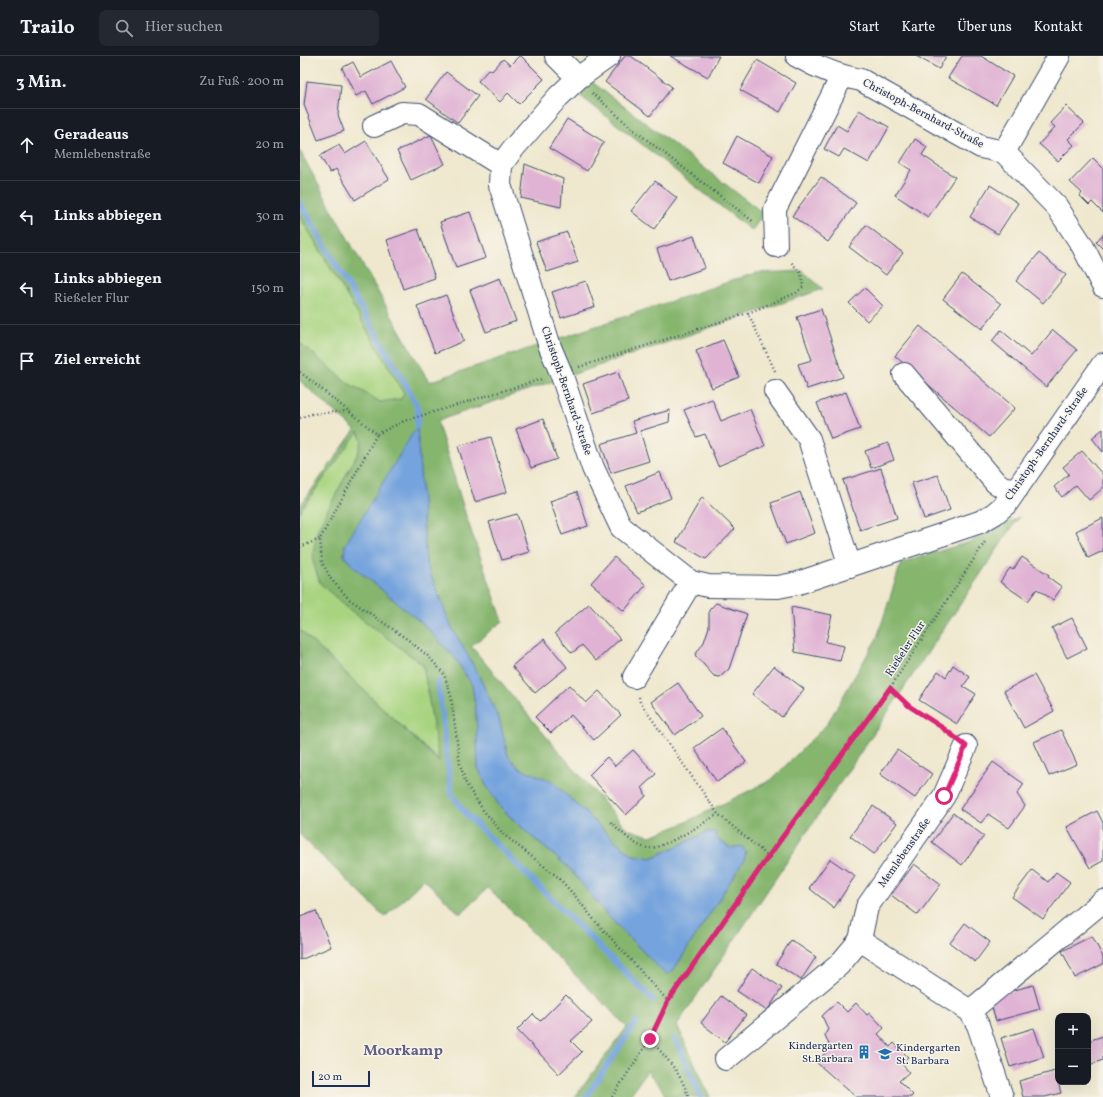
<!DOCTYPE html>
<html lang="de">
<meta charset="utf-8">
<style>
body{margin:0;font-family:Vollkorn,serif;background:#242831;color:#f1f3f6}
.controls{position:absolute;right:12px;bottom:12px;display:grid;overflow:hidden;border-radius:8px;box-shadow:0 4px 16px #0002}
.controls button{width:36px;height:36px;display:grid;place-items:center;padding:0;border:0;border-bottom:1px solid #363941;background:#171b24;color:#f1f3f6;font:20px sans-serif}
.scale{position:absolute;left:12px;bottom:10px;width:58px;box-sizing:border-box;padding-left:4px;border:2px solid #1b2f5e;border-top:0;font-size:11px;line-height:14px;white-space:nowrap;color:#1b2f5e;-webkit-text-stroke:3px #f7f3e8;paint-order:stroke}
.stop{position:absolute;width:12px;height:12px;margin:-9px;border:3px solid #db2777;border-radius:50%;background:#fff}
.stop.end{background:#db2777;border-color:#fff;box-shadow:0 1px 4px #0008}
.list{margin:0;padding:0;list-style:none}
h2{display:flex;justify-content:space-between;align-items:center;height:52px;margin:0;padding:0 16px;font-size:17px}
h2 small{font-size:13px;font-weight:400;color:#9ea1a6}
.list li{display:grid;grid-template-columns:26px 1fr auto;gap:12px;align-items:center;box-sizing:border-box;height:72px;padding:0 16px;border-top:1px solid #363941}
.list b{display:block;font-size:15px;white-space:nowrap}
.list p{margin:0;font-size:13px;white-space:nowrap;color:#9ea1a6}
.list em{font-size:13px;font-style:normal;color:#9ea1a6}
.icon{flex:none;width:22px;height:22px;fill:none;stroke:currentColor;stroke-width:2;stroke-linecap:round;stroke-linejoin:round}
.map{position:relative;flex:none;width:803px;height:1041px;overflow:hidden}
header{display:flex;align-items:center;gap:24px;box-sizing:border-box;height:56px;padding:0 20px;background:#171b24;border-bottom:1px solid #363941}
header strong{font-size:19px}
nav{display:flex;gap:22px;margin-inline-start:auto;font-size:14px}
.search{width:280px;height:36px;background:#242831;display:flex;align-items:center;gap:10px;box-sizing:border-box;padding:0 14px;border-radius:8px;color:#9ea1a6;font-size:15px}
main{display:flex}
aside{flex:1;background:#171b24}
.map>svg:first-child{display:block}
.green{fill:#a8d480;stroke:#62826f}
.forest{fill:#86b66e;stroke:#507266;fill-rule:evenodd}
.water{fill:#74a3dd;stroke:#48699e}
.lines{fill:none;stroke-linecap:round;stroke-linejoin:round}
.stream{stroke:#74a3dd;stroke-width:6}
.building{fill:#e0b3d4}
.minor-casing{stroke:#3b4b6f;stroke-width:24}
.path{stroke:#3b4b6f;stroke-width:2.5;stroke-dasharray:1 3;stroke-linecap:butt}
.minor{stroke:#fff;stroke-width:22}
.route{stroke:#db2777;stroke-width:5}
.labels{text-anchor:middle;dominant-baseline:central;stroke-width:3;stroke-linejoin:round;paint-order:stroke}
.street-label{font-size:11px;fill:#1b2f5e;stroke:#f7f3e8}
.poi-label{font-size:11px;fill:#1b2f5e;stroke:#f7f3e8;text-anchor:end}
.district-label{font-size:15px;font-weight:bold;fill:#605d87;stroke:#f7f3e8}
</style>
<header>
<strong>Trailo</strong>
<div class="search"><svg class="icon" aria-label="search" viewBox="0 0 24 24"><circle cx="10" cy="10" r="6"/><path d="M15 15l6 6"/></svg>Hier suchen</div>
<nav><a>Start</a><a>Karte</a><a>Über uns</a><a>Kontakt</a></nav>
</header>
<main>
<aside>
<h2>3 Min.<small>Zu Fuß · 200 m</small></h2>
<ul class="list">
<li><svg class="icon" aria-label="ahead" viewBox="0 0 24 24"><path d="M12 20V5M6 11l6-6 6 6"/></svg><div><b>Geradeaus</b><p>Memlebenstraße</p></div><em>20 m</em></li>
<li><svg class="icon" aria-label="left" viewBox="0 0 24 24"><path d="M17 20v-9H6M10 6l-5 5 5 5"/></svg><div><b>Links abbiegen</b></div><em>30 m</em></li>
<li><svg class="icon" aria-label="left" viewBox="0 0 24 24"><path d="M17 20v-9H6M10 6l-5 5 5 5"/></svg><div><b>Links abbiegen</b><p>Rießeler Flur</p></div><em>150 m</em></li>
<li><svg class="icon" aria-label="arrive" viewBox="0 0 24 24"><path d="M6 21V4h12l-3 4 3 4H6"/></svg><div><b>Ziel erreicht</b></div></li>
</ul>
</aside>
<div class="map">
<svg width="803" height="1041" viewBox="0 0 803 1041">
<rect width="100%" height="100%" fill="#f7f3e8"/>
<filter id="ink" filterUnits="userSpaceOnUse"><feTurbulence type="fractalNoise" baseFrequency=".025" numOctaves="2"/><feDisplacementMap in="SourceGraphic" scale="8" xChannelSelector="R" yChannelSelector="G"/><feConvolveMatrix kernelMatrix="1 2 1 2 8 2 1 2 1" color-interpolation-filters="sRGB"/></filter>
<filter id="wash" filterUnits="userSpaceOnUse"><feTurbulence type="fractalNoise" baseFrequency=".012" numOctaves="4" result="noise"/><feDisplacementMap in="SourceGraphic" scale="16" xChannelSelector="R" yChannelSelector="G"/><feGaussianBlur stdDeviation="0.9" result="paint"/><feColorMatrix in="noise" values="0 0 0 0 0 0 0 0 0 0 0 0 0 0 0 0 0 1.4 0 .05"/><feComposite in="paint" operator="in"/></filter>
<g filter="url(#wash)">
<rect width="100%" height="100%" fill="#efe8ce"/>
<path class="green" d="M 0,160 L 104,337 L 101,343 L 80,346 L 48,327 L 0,287 Z
M 57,376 L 62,384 L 59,395 L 17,474 L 14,509 L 20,527 L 45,550 L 123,609 L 140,706 L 0,574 L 0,455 Z"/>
<path class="forest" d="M 292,26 L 463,157 L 452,175 L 278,38 Z
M 0,95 L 38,165 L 129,326 L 455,217 L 503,215 L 523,233 L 137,365 L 167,463 L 203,565 L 171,590 L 255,691 L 327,773 L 350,780 L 380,769 L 471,724 L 527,668 L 577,582 L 601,507 L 672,485 L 719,461 L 377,969 L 410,1041 L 366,1041 L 360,1030 L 347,1015 L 329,1041 L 275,1041 L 327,971 L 188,832 L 160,858 L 124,823 L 85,861 L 0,779 L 0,574 L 139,706 L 123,609 L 45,550 L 20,527 L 14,509 L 13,497 L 17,474 L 59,395 L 62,384 L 58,376 L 0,455 L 0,450 L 55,374 L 0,325 L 0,287 L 48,327 L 80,346 L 101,343 L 104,337 L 0,160 ZM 117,371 L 126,507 L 151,570 L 176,614 L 199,663 L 208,700 L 219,712 L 252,726 L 313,783 L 333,799 L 351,802 L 407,776 L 415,776 L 416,782 L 430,792 L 442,790 L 446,796 L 444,804 L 373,915 L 362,915 L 308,860 L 269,812 L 231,780 L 201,752 L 186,729 L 178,712 L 176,657 L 172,629 L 155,602 L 124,569 L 53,510 L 44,500 L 45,489 Z"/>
<path class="water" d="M 117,370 L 126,507 L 151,570 L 176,614 L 199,663 L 208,700 L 219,712 L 252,725 L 313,783 L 333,799 L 352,802 L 407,776 L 416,776 L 416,782 L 430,792 L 442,790 L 446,796 L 444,804 L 373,915 L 367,918 L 362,915 L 308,860 L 269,812 L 231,780 L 201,752 L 186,729 L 178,712 L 176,657 L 172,629 L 155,602 L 124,569 L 53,510 L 44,500 L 45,489 Z"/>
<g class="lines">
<path class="stream" d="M 0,147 L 106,329 L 118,352 L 117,370
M 138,625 L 151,737 L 166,758 L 353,944
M 375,982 L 401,1041
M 286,1041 L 336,966"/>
</g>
<g id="blocks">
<path class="building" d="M 219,0 L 221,0 L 244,23 L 219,48 L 208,37 L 200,46 L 178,25 L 189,13 L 192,15 L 203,3 L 210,9 Z
M 325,0 L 331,0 L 372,31 L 350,60 L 305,26 Z
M 370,0 L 419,0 L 408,21 Z
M 616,0 L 646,0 L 639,13 Z
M 662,0 L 681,0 L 713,20 L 696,49 L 648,22 Z
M 457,4 L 496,27 L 480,56 L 440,34 Z
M 91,5 L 105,31 L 73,48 L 66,35 L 56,40 L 42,12 L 53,6 L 61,21 Z
M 146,16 L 178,40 L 158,67 L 126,43 Z
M 7,25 L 41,29 L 38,59 L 44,75 L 18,84 L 4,49 Z
M 766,50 L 784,67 L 768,83 L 774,89 L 758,105 L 739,88 L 755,71 L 750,67 Z
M 559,54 L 589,71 L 569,107 L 544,93 L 539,101 L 524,93 L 537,69 L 547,75 Z
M 267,63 L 304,86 L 287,115 L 249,92 Z
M 131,79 L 145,108 L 111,124 L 97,95 Z
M 437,80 L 473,100 L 459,127 L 423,107 Z
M 615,83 L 627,91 L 622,99 L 655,121 L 628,161 L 595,139 L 611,114 L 600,107 Z
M 66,85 L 89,123 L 55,144 L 36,113 L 30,117 L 20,100 L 39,89 L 45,98 Z
M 793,102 L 803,112 L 803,157 L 792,146 L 789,149 L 780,140 L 782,137 L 770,126 Z
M 225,108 L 263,123 L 261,151 L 221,142 Z
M 521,121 L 556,147 L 528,186 L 492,160 Z
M 355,125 L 377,142 L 354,173 L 331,155 Z
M 690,129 L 718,147 L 698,178 L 670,161 Z
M 170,156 L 186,202 L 156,212 L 140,166 Z
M 566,169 L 603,197 L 586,219 L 549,191 Z
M 118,173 L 135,222 L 103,233 L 87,184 Z
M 267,176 L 278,206 L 247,216 L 236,186 Z
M 803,178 L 803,193 L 796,186 Z
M 394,180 L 405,212 L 368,225 L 357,193 Z
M 739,197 L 766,219 L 743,247 L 716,225 Z
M 662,218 L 701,248 L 682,273 L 643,243 Z
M 200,222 L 216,265 L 186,276 L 170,234 Z
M 286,225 L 295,251 L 261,262 L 252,236 Z
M 565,232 L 583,250 L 567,265 L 549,247 Z
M 146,239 L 164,285 L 135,297 L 117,250 Z
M 521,253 L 543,321 L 507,333 L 498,308 L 512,304 L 497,261 Z
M 620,270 L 715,352 L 689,381 L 595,300 Z
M 701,274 L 731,300 L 753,274 L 777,294 L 746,331 L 692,285 Z
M 423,284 L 439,321 L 412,332 L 396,295 Z
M 318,316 L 328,345 L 293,357 L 283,328 Z
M 546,336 L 560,373 L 531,383 L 517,347 Z
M 412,343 L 421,365 L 450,353 L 465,390 L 418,410 L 405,378 L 396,381 L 384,354 Z
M 370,354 L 369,366 L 340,375 L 349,405 L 311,417 L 301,388 L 336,377 L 332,365 Z
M 243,363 L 257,403 L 231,412 L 216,373 Z
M 803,373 L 803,396 L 792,382 Z
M 191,381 L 207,436 L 175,446 L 158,390 Z
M 588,387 L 594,404 L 571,412 L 565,395 Z
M 782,395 L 803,419 L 803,432 L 789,444 L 776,429 L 762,441 L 754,431 L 769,418 L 763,411 Z
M 581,412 L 597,462 L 560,474 L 543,424 Z
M 360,416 L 371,442 L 337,456 L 326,430 Z
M 638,419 L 650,454 L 624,463 L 612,427 Z
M 277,436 L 288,470 L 262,479 L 250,445 Z
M 500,436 L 515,477 L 486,488 L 471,447 Z
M 402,441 L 435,473 L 406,503 L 376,486 Z
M 217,458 L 229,496 L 202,504 L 189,466 Z
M 803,462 L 803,495 L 788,502 L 776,475 Z
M 314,501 L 346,529 L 324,555 L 291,527 Z
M 722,501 L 749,519 L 748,521 L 762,531 L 753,544 L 737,533 L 728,545 L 700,526 L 710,512 L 713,514 Z
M 416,547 L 447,558 L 429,613 L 420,621 L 414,620 L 395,599 L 404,586 L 409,571 L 409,554 Z
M 289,548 L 320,583 L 296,605 L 282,589 L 272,597 L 255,577 Z
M 491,551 L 532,559 L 526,586 L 544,590 L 540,605 L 495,596 Z
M 772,562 L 787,592 L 767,602 L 752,572 Z
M 244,583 L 267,611 L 235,637 L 212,610 Z
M 653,609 L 670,621 L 663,630 L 676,638 L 657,668 L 619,644 L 638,615 L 646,621 Z
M 474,610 L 504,633 L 482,661 L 452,638 Z
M 734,619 L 754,655 L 724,672 L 704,635 Z
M 378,627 L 401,660 L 375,679 L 351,646 Z
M 269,629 L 286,647 L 299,635 L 321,659 L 294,684 L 271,659 L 251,677 L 235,661 Z
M 422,672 L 446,706 L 417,726 L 394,692 Z
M 761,674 L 777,708 L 749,720 L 734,686 Z
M 333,694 L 356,718 L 342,731 L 346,740 L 326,759 L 289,719 L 307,701 L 315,710 Z
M 597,694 L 632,718 L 615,742 L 580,718 Z
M 693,706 L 724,728 L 717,738 L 725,750 L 709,772 L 688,758 L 681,767 L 660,753 Z
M 573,750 L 597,767 L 574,798 L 550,780 Z
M 797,755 L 803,767 L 803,805 L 790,812 L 767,771 Z
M 653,757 L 684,780 L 662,809 L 632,786 Z
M 530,803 L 555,820 L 534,852 L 509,832 Z
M 614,808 L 641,828 L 618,859 L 591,839 Z
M 732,814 L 748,826 L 756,816 L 770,826 L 743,863 L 712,841 Z
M 16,855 L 31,891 L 0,904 L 0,861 Z
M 665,867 L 690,886 L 675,906 L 650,887 Z
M 792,880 L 803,901 L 803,908 L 775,922 L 762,895 Z
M 491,884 L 516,901 L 501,924 L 476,908 Z
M 452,912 L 482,932 L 467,955 L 437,935 Z
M 733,929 L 740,953 L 696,965 L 689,941 Z
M 266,939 L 292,966 L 271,985 L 282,996 L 259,1018 L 217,974 L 233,958 L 240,965 Z
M 421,940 L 446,959 L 425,986 L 401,967 Z
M 537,946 L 547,956 L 556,947 L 567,959 L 570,957 L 584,972 L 578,978 L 590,991 L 594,987 L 608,1001 L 601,1007 L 609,1016 L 599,1025 L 613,1039 L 611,1041 L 556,1041 L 517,1007 L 530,991 L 525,979 L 528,973 L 522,960 Z
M 734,972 L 744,1001 L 710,1011 L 701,982 Z
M 803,980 L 803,1004 L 789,1009 L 788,985 Z
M 755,1015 L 761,1037 L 745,1041 L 723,1041 L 719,1025 Z"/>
</g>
</g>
<g filter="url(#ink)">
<use href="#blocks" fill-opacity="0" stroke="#3b4b6f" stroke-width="1"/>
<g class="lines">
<g class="minor-casing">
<path id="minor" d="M 256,0 L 278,22
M 309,0 L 278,22 L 258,41 L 212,94 L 201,109 L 200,129 L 250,291 L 261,317 L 293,412 L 321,471 L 391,526 L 408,530 L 478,531 L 498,527 L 680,466 L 694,458 L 707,447 L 803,308
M 497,0 C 518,12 537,20 561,24 L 681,91 L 704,96 L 759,0
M 74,70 L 102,57 L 119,58 L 201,109
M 704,96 L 757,151 L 782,189 L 803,230
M 476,190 L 475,153 L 542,20
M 604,318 L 695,426 L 704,432 L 717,433
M 475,335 L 509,383 L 550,510
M 334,621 L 391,526
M 560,884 L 670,955 L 678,969 L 702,1041
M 670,955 L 803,845
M 426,1003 L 539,909 L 560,884 L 567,851 L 644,740 L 666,690"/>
</g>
<path class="path" d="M 292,37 L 334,74 L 454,166
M 279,311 L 448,257
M 475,315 L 448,257 L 496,237 L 503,231 L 501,217 L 490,205
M 0,316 L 77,378 L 20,483 L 22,506 L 31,523 L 49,543 L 107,583 L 128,600 L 144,618 L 151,640 L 160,708 L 166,728 L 183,754 L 203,778 L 259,822 L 275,840 L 296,866 L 368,945
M 0,362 L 11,358 L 47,355
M 77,378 L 104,365 L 242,323
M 0,491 L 20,483
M 590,632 L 609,650 L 650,677
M 339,641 L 340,646 L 418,758 L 469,801
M 311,766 C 320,775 336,792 349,792 C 365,792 404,767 418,758
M 350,983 C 365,1001 382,1017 388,1041
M 312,1041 L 350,983 L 368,945 L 469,801 L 590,632 L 685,486"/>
<use href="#minor" class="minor"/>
</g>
</g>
<g class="lines" filter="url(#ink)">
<path class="route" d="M 350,983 L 368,945 L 468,801 L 590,632 L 609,650 L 643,672 L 666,690 L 644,740"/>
</g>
<defs>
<g id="building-bare" transform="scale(1.08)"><path d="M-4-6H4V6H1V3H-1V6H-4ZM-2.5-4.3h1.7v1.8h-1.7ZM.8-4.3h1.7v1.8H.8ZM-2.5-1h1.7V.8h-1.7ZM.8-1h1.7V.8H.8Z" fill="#1f6fb2" stroke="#f7f3e8" stroke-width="2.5" paint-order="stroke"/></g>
<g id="school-bare" transform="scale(1.08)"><path d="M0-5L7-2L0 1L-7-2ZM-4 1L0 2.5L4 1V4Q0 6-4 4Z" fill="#1f6fb2" stroke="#f7f3e8" stroke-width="2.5" paint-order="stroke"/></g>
</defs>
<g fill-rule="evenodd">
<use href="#building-bare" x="564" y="996"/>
<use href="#school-bare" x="585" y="998"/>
</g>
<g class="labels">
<g class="street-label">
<text transform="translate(623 58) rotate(28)">Christoph-Bernhard-Straße</text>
<text transform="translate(266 335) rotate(71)">Christoph-Bernhard-Straße</text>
<text transform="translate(747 388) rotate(-55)">Christoph-Bernhard-Straße</text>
<text transform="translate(606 593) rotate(-57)">Rießeler Flur</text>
<text transform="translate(605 797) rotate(-55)">Memlebenstraße</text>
</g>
<g class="poi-label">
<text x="553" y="990">Kindergarten<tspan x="553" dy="13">St.Barbara</tspan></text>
<text x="596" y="992" text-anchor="start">Kindergarten<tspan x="596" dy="13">St. Barbara</tspan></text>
</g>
<g class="district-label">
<text x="103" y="995">Moorkamp</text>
</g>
</g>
</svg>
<div class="controls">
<button>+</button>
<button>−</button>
</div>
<div class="scale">20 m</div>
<div class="stop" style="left:644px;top:740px"></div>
<div class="stop end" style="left:350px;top:983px"></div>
</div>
</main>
